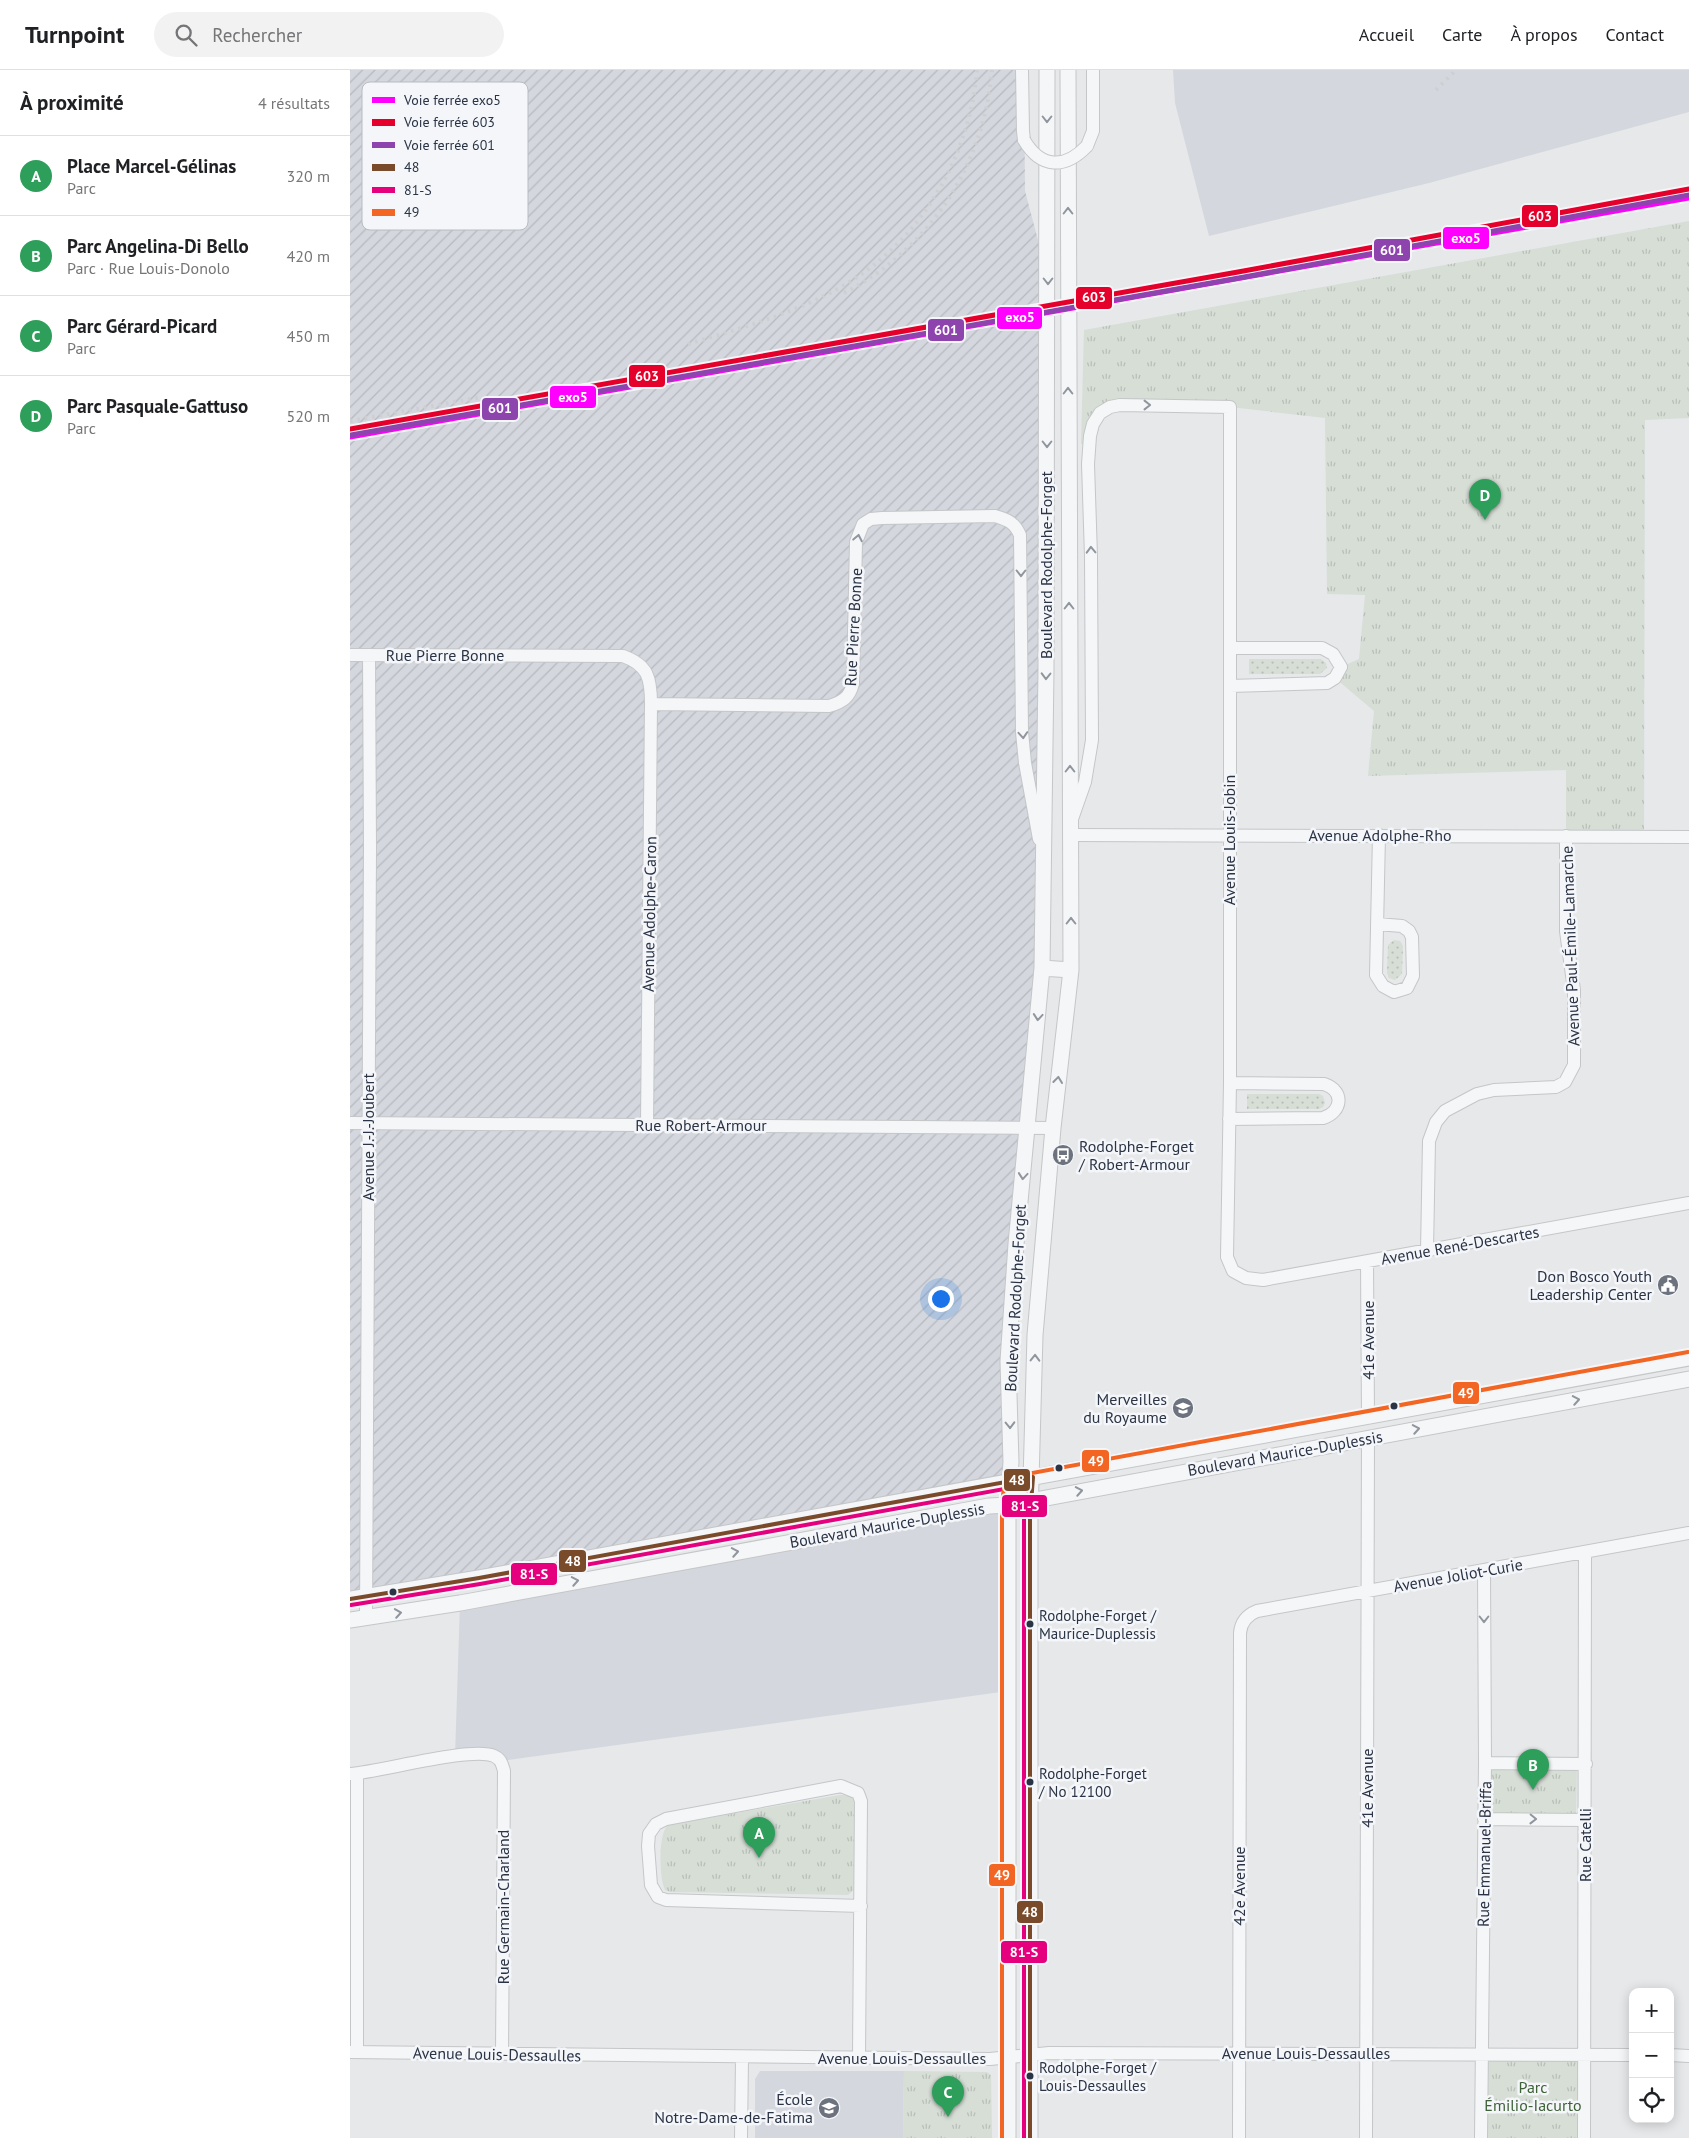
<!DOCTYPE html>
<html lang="fr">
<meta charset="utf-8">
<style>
body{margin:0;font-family:"PT Sans",sans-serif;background:#f2f2f2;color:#202124}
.controls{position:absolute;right:15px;bottom:15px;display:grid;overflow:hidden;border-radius:10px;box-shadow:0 2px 12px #0003}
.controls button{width:45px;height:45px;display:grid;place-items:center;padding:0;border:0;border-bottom:1px solid #e0e0e0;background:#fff;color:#202124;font:25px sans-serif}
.you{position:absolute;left:590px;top:1228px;width:18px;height:18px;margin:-12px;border:4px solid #fff;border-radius:50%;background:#1a73e8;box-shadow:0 0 0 8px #1a73e833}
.badge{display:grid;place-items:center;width:32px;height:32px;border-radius:50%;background:#0b8043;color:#fff;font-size:16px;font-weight:700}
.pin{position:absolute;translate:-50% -41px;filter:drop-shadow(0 1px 2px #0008)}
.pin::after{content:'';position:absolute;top:26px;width:18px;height:15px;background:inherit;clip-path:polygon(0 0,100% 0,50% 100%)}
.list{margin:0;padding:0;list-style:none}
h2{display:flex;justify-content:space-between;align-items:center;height:65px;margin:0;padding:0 20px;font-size:21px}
h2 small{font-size:16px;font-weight:400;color:#757577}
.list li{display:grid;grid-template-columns:32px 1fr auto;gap:15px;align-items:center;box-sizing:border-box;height:80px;padding:0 20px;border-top:1px solid #e0e0e0}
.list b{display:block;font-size:19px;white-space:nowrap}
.list p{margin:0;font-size:16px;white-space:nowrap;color:#757577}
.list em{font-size:16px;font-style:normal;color:#757577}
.icon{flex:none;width:28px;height:28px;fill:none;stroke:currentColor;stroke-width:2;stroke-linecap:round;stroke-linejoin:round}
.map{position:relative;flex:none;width:1339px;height:2068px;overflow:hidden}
header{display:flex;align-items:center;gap:30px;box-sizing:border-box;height:70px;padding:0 25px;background:#fff;border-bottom:1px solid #e0e0e0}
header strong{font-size:24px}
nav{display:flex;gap:28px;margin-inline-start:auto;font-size:18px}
.search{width:350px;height:45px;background:#f2f2f2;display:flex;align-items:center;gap:12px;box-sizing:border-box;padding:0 18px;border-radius:28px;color:#757577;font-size:19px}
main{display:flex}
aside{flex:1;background:#fff}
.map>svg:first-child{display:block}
.built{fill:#d4d7dd}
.industrial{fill:url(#industrial-furrows)}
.grass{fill:url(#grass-dots)}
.park{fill:url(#park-tufts)}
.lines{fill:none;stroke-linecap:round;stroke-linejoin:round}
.minor-casing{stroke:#c4c6c8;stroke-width:14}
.tertiary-casing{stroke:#c4c6c8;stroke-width:17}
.minor{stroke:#f5f6f7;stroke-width:12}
.tertiary{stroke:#f5f6f7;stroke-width:15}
.rail{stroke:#cecfd2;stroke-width:4;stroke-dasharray:2.5 5;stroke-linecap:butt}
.minor-bridge-casing{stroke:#c4c6c8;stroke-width:14;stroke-linecap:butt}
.minor-bridge{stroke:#f5f6f7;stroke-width:12}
.bus-1-casing{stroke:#f4f6f9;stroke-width:8}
.bus-2-casing{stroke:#f4f6f9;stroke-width:8}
.bus-3-casing{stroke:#f4f6f9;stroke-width:8}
.bus-1{stroke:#7a4b2a;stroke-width:4}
.bus-2{stroke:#e5007d;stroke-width:4}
.bus-3{stroke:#f26522;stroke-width:4}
.rail-1-casing{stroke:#f4f6f9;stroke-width:9}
.rail-2-casing{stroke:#f4f6f9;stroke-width:9}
.rail-3-casing{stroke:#f4f6f9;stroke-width:9}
.rail-1{stroke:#f0f;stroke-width:5}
.rail-2{stroke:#e4002b;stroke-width:5}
.rail-3{stroke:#8e44ad;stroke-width:5}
.oneway{stroke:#90959e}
.bus-dot{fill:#2b3445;stroke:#f4f6f9;stroke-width:2}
.labels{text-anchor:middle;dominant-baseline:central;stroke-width:5;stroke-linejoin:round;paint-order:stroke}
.bus-label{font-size:15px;fill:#2b3445;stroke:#f4f6f9;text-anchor:start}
.street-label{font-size:16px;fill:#2b3445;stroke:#f4f6f9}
.poi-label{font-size:16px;fill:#2b3445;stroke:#f4f6f9;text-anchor:end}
.park-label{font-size:16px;fill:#3f6138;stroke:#f4f6f9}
.key{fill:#f4f6f9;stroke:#b8bcc3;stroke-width:1}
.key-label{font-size:14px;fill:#2b3445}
.line-badge{stroke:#f4f6f9;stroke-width:2}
.badge-label{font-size:14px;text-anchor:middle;font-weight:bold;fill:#fff}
</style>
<header>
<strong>Turnpoint</strong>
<div class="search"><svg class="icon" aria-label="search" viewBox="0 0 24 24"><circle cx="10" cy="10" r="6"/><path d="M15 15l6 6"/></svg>Rechercher</div>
<nav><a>Accueil</a><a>Carte</a><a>À propos</a><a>Contact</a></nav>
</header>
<main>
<aside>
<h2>À proximité<small>4 résultats</small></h2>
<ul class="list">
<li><span class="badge" style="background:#2e9e5b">A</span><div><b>Place Marcel-Gélinas</b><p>Parc</p></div><em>320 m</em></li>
<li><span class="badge" style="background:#2e9e5b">B</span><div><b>Parc Angelina-Di Bello</b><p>Parc · Rue Louis-Donolo</p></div><em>420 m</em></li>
<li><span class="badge" style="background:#2e9e5b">C</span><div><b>Parc Gérard-Picard</b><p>Parc</p></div><em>450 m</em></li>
<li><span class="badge" style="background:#2e9e5b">D</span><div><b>Parc Pasquale-Gattuso</b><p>Parc</p></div><em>520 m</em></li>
</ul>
</aside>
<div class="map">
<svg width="1339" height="2068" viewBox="0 0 1339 2068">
<defs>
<pattern id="industrial-furrows" width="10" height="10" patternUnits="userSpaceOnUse" patternTransform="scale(1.25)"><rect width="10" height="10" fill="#d4d7dd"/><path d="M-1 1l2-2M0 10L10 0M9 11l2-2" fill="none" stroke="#b6b9bf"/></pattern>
<pattern id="grass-dots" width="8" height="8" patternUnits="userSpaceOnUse" patternTransform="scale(1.25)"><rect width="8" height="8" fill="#d6ded6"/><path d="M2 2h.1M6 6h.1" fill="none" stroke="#b8bfb9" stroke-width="1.8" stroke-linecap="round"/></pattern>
<pattern id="park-tufts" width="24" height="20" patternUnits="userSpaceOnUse" patternTransform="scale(1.25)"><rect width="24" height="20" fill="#d6ded6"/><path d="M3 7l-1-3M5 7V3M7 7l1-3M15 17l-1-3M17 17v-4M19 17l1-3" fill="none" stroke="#b8bfb9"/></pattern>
</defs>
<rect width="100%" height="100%" fill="#e6e8ea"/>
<path class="built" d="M 823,0 L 1339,0 L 1339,42 L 1079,113 L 859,166 L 825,33 Z
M 658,1435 L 658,1621 L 151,1691 L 105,1686 L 110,1533 Z
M 410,2001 L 554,2001 L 553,2068 L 405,2068 L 405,2009 Z"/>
<path class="industrial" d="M 0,0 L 674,0 L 675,121 L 696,200 L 694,795 L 658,1291 L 660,1412 L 0,1528 Z"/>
<path class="grass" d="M 899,589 L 971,589 L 976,593 L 977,598 L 970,604 L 899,604 Z
M 1044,870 L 1050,871 L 1053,876 L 1052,904 L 1045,910 L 1039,908 L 1037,903 L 1038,875 Z
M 897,1024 L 969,1024 L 973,1026 L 975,1033 L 973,1037 L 969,1039 L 897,1039 Z"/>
<path class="park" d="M 1339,151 L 1339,348 L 1295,350 L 1294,766 L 1216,766 L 1216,700 L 1018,706 L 1024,641 L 985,608 L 991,597 L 1009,589 L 1015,525 L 977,524 L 975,348 L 880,337 L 770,335 L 750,343 L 741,376 L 731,374 L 734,260 Z
M 1140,1696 L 1227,1697 L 1226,1744 L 1140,1743 Z
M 490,1725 C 497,1725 503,1725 505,1733 L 506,1818 L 498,1825 L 320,1822 L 315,1820 C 309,1808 308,1763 318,1755 Z
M 1131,1984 L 1235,1984 L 1234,2068 L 1131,2068 Z
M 554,2001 L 637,2002 L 641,2005 L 642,2068 L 553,2068 Z"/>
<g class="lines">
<g class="minor-casing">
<path id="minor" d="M 672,0 L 673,61 L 674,70
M 737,76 L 743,61 L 743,0
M 0,585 L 273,586 C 298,595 301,608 301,634 L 479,636 C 493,632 500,627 503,613 L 506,472 L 513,454 L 521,449 L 532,448 L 645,446 C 658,450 664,452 670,465 L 672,662 L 675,693 L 689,769
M 880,616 L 977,613 L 985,608 L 991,597 L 983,584 L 972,578 L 880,578
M 722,749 L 735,712 L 742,670 L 741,486 L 738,394 L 740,366 L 743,354 L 750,343 L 760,337 L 770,335 L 880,337 L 880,1013 L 877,1187 L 883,1201 L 896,1208 L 913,1210 L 1339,1133
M 721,765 L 1339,767
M 1027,854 L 1052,856 L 1059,861 L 1062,867 L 1063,906 L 1057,918 L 1044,922 L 1033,916 L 1026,905 L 1029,765
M 879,1049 L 973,1048 C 992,1042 995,1021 974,1014 L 880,1013
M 0,1053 L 703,1058
M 297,1054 L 301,634
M 1077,1181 L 1079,1071 L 1086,1052 L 1095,1041 L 1127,1024 L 1144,1020 L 1206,1017 L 1215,1012 L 1224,995 L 1224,920 L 1216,861 L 1216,766
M 1017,1192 L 1018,1347
M 16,1548 L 20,778 L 19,585
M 1135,1693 L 1236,1694
M 0,1704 C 30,1702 122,1676 144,1686 C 151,1689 152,1694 154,1701 L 152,1984
M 7,1704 L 7,1982
M 1134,1749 L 1234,1750
M 0,1982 L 640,1989 L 699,1983 L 1283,1985
M 1320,1985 L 1339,1986
M 509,1988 L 511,1731 L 508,1723 L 491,1716 L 316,1749 L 306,1754 L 299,1764 L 298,1776 L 301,1815 L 308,1827 L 316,1830 L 511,1836
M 391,2068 L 392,1988
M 889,2068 L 890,1563 C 891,1552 897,1545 907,1541 L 1339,1463
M 1016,2068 L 1018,1368
M 1131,2068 L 1135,1693 L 1134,1500
M 1234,2068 L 1235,1482"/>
</g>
<g class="tertiary-casing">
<path id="tertiary" d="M 692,898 L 721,900
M 0,1529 L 129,1508 L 1339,1288
M 0,1550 L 110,1533 L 639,1436 L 658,1435 L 1339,1309
M 658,2068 L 658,1435 L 661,1392 L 658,1291 L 666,1174 L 692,898 L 696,600 L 697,0
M 680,2068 L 680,1447 L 685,1265 L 703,1058 L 721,900 L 718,0"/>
</g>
<use href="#minor" class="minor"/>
<use href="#tertiary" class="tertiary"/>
<path class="rail" d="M 1086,20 L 1106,0
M 494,223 C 580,179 634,95 642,0
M 338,274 C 392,258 449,242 498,213 C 572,168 620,86 627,0
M 0,351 L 132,327"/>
<g class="minor-bridge-casing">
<path id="minor-bridge" d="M 674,70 C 691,99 715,99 737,76"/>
</g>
<use href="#minor-bridge" class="minor-bridge"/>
<g class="bus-1-casing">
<path id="bus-1" d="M 0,1529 L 129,1508 L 683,1407 L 680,1447 L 680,2068"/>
</g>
<g class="bus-2-casing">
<path id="bus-2" d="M 1,1535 L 130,1514 L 676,1415 L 674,1447 L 674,2068"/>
</g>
<g class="bus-3-casing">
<path id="bus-3" d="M 652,2068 L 652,1435 L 655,1408 L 1338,1282"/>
</g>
<use href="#bus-1" class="bus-1"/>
<use href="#bus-2" class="bus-2"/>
<use href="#bus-3" class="bus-3"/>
<g class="rail-1-casing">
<path id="rail-1" d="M 0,367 L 1339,128"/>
</g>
<g class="rail-2-casing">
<path id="rail-2" d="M 0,359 L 888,202 L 1339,119"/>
</g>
<g class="rail-3-casing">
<path id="rail-3" d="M 1,365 L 889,208 L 1339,125"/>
</g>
<use href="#rail-1" class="rail-1"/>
<use href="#rail-2" class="rail-2"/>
<use href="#rail-3" class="rail-3"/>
</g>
<defs><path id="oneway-chevron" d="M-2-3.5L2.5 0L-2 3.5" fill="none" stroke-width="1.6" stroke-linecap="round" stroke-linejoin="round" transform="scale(1.25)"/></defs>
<g class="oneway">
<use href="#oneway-chevron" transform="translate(697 49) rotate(90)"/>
<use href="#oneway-chevron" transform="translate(718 141) rotate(-90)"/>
<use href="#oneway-chevron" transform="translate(698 211) rotate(90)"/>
<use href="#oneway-chevron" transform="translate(718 321) rotate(-90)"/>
<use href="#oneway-chevron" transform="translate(797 335)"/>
<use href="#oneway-chevron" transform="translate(697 374) rotate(90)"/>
<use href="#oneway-chevron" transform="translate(508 468) rotate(-79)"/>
<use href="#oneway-chevron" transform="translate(741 480) rotate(-92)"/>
<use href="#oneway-chevron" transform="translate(671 503) rotate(90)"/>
<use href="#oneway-chevron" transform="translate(719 536) rotate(-90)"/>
<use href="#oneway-chevron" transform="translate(696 606) rotate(91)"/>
<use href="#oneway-chevron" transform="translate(673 665) rotate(86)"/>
<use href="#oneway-chevron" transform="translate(720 699) rotate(-90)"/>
<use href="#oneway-chevron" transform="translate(721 851) rotate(-90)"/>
<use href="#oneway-chevron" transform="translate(688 947) rotate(95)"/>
<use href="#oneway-chevron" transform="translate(708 1010) rotate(-83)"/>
<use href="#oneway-chevron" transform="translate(673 1106) rotate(95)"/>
<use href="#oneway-chevron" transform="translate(685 1288) rotate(-89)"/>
<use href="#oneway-chevron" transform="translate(1226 1330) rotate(-10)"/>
<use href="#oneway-chevron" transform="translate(660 1355) rotate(89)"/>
<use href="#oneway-chevron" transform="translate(1066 1359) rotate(-10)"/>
<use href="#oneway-chevron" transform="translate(729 1421) rotate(-10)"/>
<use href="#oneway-chevron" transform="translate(385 1482) rotate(-10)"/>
<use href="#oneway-chevron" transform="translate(225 1511) rotate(-10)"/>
<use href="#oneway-chevron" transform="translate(48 1543) rotate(-9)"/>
<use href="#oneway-chevron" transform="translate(1134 1549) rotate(90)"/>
<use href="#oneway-chevron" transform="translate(1183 1749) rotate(1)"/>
</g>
<defs>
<g id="bus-disc" transform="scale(1.125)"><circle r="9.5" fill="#6c737f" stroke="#f4f6f9"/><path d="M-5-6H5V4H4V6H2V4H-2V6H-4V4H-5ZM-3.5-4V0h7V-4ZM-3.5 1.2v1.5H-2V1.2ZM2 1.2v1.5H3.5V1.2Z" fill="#fff"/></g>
<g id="civic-disc" transform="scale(1.125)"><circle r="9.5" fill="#6c737f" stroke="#f4f6f9"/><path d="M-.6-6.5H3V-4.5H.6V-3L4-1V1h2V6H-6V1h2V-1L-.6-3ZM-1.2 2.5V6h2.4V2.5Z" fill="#fff"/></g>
<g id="school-disc" transform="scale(1.125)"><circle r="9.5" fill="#6c737f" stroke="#f4f6f9"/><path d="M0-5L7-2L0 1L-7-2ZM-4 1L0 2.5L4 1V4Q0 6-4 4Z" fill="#fff"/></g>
</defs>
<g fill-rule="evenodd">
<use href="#bus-disc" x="713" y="1085"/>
<use href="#civic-disc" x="1318" y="1215"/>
<use href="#school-disc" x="833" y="1338"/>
<use href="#school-disc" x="479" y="2038"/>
</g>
<g class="bus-dot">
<circle cx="1044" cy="1336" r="4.5"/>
<circle cx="709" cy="1398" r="4.5"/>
<circle cx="43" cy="1522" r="4.5"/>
<circle cx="680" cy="1554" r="4.5"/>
<circle cx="680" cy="1712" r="4.5"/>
<circle cx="680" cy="2006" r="4.5"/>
</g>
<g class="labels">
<g class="bus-label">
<text x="689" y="1545">Rodolphe-Forget /<tspan x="689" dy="18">Maurice-Duplessis</tspan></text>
<text x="689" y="1703">Rodolphe-Forget<tspan x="689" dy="18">/ No 12100</tspan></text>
<text x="689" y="1997">Rodolphe-Forget /<tspan x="689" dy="18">Louis-Dessaulles</tspan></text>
</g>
<g class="street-label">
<text transform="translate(696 495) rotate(-90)">Boulevard Rodolphe-Forget</text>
<text transform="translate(503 557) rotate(-87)">Rue Pierre Bonne</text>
<text x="95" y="585">Rue Pierre Bonne</text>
<text x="1030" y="765">Avenue Adolphe-Rho</text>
<text transform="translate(879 770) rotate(-90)">Avenue Louis-Jobin</text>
<text transform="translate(299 844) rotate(-89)">Avenue Adolphe-Caron</text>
<text transform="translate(1220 876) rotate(-92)">Avenue Paul-Émile-Lamarche</text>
<text x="351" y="1055">Rue Robert-Armour</text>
<text transform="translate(18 1067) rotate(-90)">Avenue J.-J.-Joubert</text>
<text transform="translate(1110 1175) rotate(-10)">Avenue René-Descartes</text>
<text transform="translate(665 1228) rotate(-87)">Boulevard Rodolphe-Forget</text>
<text transform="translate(1018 1270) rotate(-90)">41e Avenue</text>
<text transform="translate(935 1383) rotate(-10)">Boulevard Maurice-Duplessis</text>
<text transform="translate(537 1455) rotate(-10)">Boulevard Maurice-Duplessis</text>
<text transform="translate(1108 1505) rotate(-10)">Avenue Joliot-Curie</text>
<text transform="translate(1017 1718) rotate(-90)">41e Avenue</text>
<text transform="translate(1235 1775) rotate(-90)">Rue Catelli</text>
<text transform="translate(1134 1784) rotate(-89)">Rue Emmanuel-Briffa</text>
<text transform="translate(889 1816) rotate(-90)">42e Avenue</text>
<text transform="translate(153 1837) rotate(-90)">Rue Germain-Charland</text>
<text x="956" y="1983">Avenue Louis-Dessaulles</text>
<text transform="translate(147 1984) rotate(1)">Avenue Louis-Dessaulles</text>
<text x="552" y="1988">Avenue Louis-Dessaulles</text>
</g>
<g class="poi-label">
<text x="729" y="1076" text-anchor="start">Rodolphe-Forget<tspan x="729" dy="18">/ Robert-Armour</tspan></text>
<text x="1302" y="1206">Don Bosco Youth<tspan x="1302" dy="18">Leadership Center</tspan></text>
<text x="817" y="1329">Merveilles<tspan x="817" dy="18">du Royaume</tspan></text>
<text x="463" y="2029">École<tspan x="463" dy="18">Notre-Dame-de-Fatima</tspan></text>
</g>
<g class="park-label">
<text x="1183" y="2017">Parc<tspan x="1183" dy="18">Émilio-Iacurto</tspan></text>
</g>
</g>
<rect x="12" y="12" width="166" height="148" rx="8" class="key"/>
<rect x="22" y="27" width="23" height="6" fill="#f0f"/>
<rect x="22" y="49" width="23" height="7" fill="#e4002b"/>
<rect x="22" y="72" width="23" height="6" fill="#8e44ad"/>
<rect x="22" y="94" width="23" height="7" fill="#7a4b2a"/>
<rect x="22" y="117" width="23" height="6" fill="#e5007d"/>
<rect x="22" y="139" width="23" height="7" fill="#f26522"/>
<g class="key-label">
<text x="54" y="35">Voie ferrée exo5</text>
<text x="54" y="57">Voie ferrée 603</text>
<text x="54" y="80">Voie ferrée 601</text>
<text x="54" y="102">48</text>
<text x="54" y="125">81-S</text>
<text x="54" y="147">49</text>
</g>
<g class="line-badge">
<rect x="1171" y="134" width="38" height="24" rx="5" fill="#e4002b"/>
<rect x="1092" y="156" width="48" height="24" rx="5" fill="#f0f"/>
<rect x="1023" y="168" width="38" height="24" rx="5" fill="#8e44ad"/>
<rect x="725" y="216" width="38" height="24" rx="5" fill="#e4002b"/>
<rect x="646" y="236" width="47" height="24" rx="5" fill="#f0f"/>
<rect x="577" y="248" width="38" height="24" rx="5" fill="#8e44ad"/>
<rect x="278" y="294" width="38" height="24" rx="5" fill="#e4002b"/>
<rect x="199" y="315" width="48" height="24" rx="5" fill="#f0f"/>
<rect x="131" y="327" width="38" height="24" rx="5" fill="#8e44ad"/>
<rect x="1102" y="1311" width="28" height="24" rx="5" fill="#f26522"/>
<rect x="731" y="1379" width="29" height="24" rx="5" fill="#f26522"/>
<rect x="653" y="1398" width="28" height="24" rx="5" fill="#7a4b2a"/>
<rect x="651" y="1424" width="47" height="24" rx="5" fill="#e5007d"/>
<rect x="208" y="1479" width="29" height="24" rx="5" fill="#7a4b2a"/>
<rect x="160" y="1492" width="48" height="24" rx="5" fill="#e5007d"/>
<rect x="638" y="1793" width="28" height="24" rx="5" fill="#f26522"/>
<rect x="666" y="1830" width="28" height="24" rx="5" fill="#7a4b2a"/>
<rect x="650" y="1870" width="48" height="24" rx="5" fill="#e5007d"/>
</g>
<g class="badge-label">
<text x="1190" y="151">603</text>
<text x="1116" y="173">exo5</text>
<text x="1042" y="185">601</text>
<text x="744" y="232">603</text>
<text x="670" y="252">exo5</text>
<text x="596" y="265">601</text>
<text x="297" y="311">603</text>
<text x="223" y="332">exo5</text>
<text x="150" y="343">601</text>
<text x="1116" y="1328">49</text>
<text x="746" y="1396">49</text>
<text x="667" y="1415">48</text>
<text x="675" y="1441">81-S</text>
<text x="223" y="1496">48</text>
<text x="184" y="1509">81-S</text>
<text x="652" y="1810">49</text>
<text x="680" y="1847">48</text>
<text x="674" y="1887">81-S</text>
</g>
</svg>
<div class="controls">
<button>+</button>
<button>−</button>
<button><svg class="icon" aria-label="locate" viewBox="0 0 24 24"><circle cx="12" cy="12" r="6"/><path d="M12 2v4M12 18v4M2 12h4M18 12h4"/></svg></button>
</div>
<div class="you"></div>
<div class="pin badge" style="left:409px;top:1788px;background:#2e9e5b">A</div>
<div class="pin badge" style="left:1183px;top:1720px;background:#2e9e5b">B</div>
<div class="pin badge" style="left:598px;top:2047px;background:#2e9e5b">C</div>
<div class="pin badge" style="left:1135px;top:450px;background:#2e9e5b">D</div>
</div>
</main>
